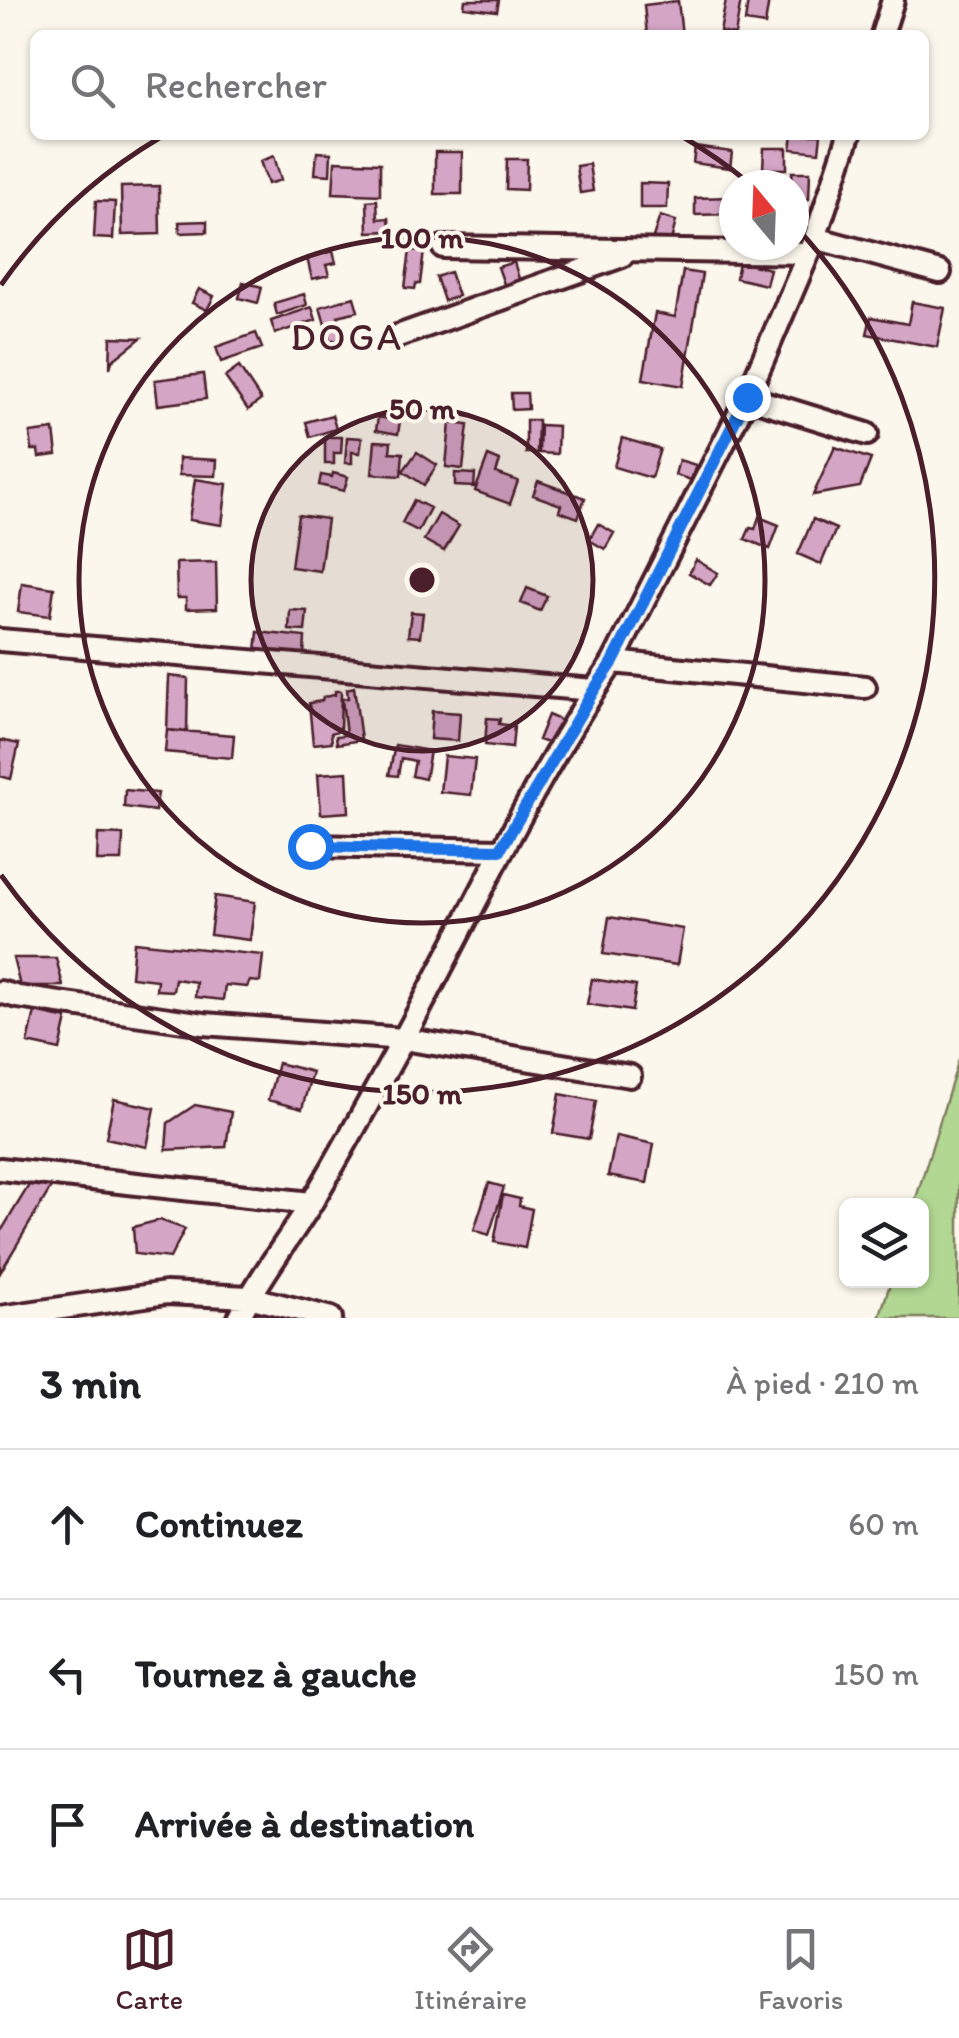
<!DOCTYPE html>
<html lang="fr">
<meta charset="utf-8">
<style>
body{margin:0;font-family:Itim,sans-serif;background:#f2f2f2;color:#202124}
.controls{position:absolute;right:30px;bottom:30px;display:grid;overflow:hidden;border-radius:15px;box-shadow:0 2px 8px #0004}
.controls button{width:90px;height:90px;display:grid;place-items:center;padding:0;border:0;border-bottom:2px solid #e0e0e0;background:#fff;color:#202124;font:50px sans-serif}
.compass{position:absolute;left:719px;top:170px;width:90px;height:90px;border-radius:50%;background:#fff;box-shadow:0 2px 8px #0004;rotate:341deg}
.stop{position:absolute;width:30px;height:30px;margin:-22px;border:8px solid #1a73e8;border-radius:50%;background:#fff}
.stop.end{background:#1a73e8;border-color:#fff;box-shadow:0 2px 10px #0008}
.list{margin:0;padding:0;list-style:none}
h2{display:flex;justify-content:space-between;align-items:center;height:130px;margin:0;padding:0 40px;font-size:42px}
h2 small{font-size:32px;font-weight:400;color:#757577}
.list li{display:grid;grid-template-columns:65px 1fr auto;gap:30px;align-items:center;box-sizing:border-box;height:150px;padding:0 40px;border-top:2px solid #e0e0e0}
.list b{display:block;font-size:38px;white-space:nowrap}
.list em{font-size:32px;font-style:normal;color:#757577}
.icon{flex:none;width:55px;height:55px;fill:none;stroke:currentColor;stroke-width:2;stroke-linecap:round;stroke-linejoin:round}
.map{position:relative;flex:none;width:959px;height:1318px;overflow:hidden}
.search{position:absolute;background:#fff;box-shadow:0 2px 8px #0004;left:30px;right:30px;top:30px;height:110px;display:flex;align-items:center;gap:25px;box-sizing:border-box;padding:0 35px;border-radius:15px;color:#757577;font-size:38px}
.sheet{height:580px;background:#fff}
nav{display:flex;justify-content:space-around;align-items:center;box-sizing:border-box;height:140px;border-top:2px solid #e0e0e0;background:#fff;font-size:28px;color:#757577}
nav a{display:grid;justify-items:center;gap:5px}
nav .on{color:#4a1f2b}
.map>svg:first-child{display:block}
.green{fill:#b1d792;stroke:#7e7b5e;stroke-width:2.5}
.building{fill:#d4a5c5;stroke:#4a1f2b;stroke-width:2.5}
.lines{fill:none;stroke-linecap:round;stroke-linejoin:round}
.street-casing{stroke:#4a1f2b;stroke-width:28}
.street{stroke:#fbf7ec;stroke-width:20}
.route{stroke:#1a73e8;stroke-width:12}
.ring{fill:none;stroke:#4a1f2b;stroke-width:5}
.labels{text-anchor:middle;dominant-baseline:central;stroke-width:8;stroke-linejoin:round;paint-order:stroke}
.quarter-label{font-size:38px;letter-spacing:2.5px;fill:#4a1f2b;stroke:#fbf7ec}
.centre{fill:#4a1f2b;stroke:#fbf7ec;stroke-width:5}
.ring-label{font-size:30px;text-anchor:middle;font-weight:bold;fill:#4a1f2b;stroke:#fbf7ec;stroke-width:8;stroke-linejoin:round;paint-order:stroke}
</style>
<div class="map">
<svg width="959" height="1318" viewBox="0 0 959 1318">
<rect width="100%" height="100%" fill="#fbf7ec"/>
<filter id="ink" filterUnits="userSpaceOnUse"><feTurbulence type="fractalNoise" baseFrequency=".01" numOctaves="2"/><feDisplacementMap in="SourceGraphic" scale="20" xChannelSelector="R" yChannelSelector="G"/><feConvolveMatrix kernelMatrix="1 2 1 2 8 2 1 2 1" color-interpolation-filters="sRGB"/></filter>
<g filter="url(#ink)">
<path class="green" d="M 959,1059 L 959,1318 L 879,1318 L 891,1281 L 922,1280 L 922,1206 L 914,1205 Z"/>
<path class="building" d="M 465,0 L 499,0 L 497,11 L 464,7 Z
M 726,0 L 741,0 L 735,35 L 720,32 Z
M 748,0 L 769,0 L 765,25 L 745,22 Z
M 678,1 L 682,35 L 647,35 L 644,5 Z
M 793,135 L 821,135 L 819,152 L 791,149 Z
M 695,147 L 732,152 L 730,168 L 693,163 Z
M 764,148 L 787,148 L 787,169 L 763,169 Z
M 317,152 L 331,153 L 330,175 L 315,174 Z
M 435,152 L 462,152 L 462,194 L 435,194 Z
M 274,156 L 281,180 L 268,184 L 260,161 Z
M 507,159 L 527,159 L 526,190 L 506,189 Z
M 335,161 L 380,163 L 380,195 L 333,193 Z
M 589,164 L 593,191 L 580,193 L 576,166 Z
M 792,172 L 810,172 L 809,199 L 794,199 Z
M 640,183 L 668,184 L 667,208 L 640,208 Z
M 159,186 L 160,234 L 122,235 L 121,187 Z
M 734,197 L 734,214 L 695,215 L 695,198 Z
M 377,200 L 378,219 L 389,218 L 390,231 L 368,232 L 367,201 Z
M 96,201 L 115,202 L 113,239 L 94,238 Z
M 660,216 L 676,221 L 671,241 L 653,237 Z
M 207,221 L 207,232 L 180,233 L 179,222 Z
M 410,250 L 424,251 L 420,284 L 416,284 L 415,289 L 405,288 Z
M 333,251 L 336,263 L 326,265 L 329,275 L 312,279 L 307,258 Z
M 514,262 L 520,282 L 505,287 L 498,267 Z
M 739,262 L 770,269 L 766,285 L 736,278 Z
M 683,271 L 702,274 L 683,386 L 643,379 L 655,313 L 675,317 Z
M 450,272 L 458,296 L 444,301 L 436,277 Z
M 243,282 L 262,287 L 258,303 L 239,298 Z
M 199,289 L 214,296 L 207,310 L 192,303 Z
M 304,294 L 307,305 L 277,315 L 274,303 Z
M 354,297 L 358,311 L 338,316 L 344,338 L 330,342 L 320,307 Z
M 912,302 L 945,308 L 937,347 L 867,334 L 871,317 L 908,324 Z
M 312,307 L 316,320 L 275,334 L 271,321 Z
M 256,333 L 262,348 L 221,362 L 216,347 Z
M 111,337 L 141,338 L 112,361 L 110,368 Z
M 239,367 L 261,400 L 248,410 L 225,377 Z
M 203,374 L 206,399 L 158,405 L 155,380 Z
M 511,393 L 527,393 L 528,409 L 512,410 Z
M 332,415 L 336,429 L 310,437 L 306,422 Z
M 378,417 L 400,421 L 398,434 L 376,430 Z
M 526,420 L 538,420 L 537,453 L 526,453 Z
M 450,423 L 468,425 L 463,469 L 446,467 Z
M 540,425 L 558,426 L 557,454 L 539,453 Z
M 54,430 L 57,455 L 39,457 L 38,450 L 32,450 L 30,433 Z
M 325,437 L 342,437 L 341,453 L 334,453 L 334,464 L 325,464 Z
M 347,437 L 362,438 L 360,453 L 352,452 L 352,463 L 345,463 Z
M 622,438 L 660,449 L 651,478 L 614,467 Z
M 375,441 L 391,442 L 390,452 L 403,453 L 401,476 L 372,474 Z
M 835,447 L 871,459 L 860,487 L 813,495 Z
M 417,452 L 437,465 L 424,485 L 403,471 Z
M 488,456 L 500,461 L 496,473 L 518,481 L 510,504 L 475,491 Z
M 179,458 L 217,460 L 216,476 L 179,475 Z
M 679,460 L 696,465 L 691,480 L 675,475 Z
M 333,473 L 348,477 L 344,491 L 319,485 L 321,475 L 332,477 Z
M 455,473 L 475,474 L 474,487 L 455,486 Z
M 195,479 L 227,484 L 222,525 L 189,520 Z
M 538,481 L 585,498 L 578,518 L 559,511 L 561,505 L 533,495 Z
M 414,500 L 430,508 L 418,531 L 402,523 Z
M 439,514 L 459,526 L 444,551 L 424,540 Z
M 298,515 L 327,519 L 320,571 L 291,567 Z
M 759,517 L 779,525 L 770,549 L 745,539 L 750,528 L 755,529 Z
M 813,519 L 836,529 L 821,564 L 798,554 Z
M 598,524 L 614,533 L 605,549 L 589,540 Z
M 696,560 L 718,573 L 710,585 L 689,573 Z
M 216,562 L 217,608 L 186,609 L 186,598 L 177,598 L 176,563 Z
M 22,583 L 54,588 L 50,616 L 18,612 Z
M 527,588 L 547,596 L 540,611 L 521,603 Z
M 290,610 L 307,611 L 305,631 L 289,630 Z
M 411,612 L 423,613 L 420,637 L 408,636 Z
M 258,632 L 305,637 L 304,656 L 256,651 Z
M 169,676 L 188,678 L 187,732 L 167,730 Z
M 354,687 L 361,740 L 337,744 L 336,736 L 346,735 L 342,699 L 348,698 L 347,689 Z
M 335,691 L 341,691 L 340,730 L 331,733 L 332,742 L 313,744 L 309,703 L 322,701 L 323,697 L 335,695 Z
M 432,711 L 460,713 L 458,741 L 430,739 Z
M 548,715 L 562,721 L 553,745 L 538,740 Z
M 487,718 L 500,719 L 499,724 L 514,726 L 512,748 L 485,745 Z
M 167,730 L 234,735 L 232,758 L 165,752 Z
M 0,740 L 19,744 L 11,779 L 0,776 Z
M 395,745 L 430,751 L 425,779 L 412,776 L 415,761 L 401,758 L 398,776 L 389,775 Z
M 444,756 L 475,759 L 471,795 L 440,792 Z
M 347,772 L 349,812 L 321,814 L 318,774 Z
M 125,790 L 158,793 L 155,811 L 124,807 Z
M 98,834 L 123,835 L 122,861 L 97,861 Z
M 215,896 L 255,902 L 250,940 L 210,935 Z
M 609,917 L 683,929 L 677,965 L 603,954 Z
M 134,942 L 263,955 L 260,982 L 250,981 L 247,987 L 225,985 L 223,1000 L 195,997 L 196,982 L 175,979 L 173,991 L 156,990 L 157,980 L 131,977 Z
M 13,958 L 56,958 L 63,986 L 20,986 Z
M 592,979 L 636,986 L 632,1011 L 587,1004 Z
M 35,1012 L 67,1019 L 60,1050 L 28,1043 Z
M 278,1063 L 312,1072 L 302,1109 L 268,1100 Z
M 560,1094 L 596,1101 L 589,1139 L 553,1133 Z
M 114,1099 L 155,1108 L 147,1147 L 106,1138 Z
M 195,1105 L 231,1112 L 226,1147 L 166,1150 L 168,1123 Z
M 616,1136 L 654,1144 L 647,1183 L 608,1176 Z
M 35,1175 L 52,1186 L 0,1273 L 0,1233 Z
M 489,1183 L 504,1187 L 489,1235 L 474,1230 Z
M 503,1195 L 520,1199 L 519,1206 L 532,1209 L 525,1248 L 494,1242 Z
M 160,1220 L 185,1229 L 170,1258 L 135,1254 L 133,1227 Z"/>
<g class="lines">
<g class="street-casing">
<path id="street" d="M 882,35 L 893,0
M 815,238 L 940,272
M 443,247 L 808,253
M 395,337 L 622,256
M 747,397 L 867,434
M 0,640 L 594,690
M 613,662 L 865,687
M 310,846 L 500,850
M 0,992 L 18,997 L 204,1024 L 403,1039 L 630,1076
M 0,1169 L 311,1203
M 0,1317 L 166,1293 L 249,1297 L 331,1318
M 239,1318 C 259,1277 288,1241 312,1202 C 343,1150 372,1096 402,1042 C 471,915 531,783 613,662 L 747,397 L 815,238 L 849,135"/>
</g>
<use href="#street" class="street"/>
</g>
</g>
<g class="lines" filter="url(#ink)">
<path class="route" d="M 310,846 L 500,850 L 594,690 L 613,662 L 747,397"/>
</g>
<circle cx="422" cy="580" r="171" fill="#4a1f2b" fill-opacity=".12"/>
<g class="ring">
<circle cx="422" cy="580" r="171"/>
<circle cx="422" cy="580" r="343"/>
<path d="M1 285A514 514 0 0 1 161 137M683 137A514 514 0 0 1 749 183M795 226A514 514 0 1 1 1 875"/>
</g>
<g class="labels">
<g class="quarter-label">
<text x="347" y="337">DOGA</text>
</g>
</g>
<circle cx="422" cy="580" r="15" class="centre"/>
<g class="ring-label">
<text x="422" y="248">100 m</text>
<text x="422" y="419">50 m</text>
<text x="422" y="1104">150 m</text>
</g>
</svg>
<div class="controls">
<button><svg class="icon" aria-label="layers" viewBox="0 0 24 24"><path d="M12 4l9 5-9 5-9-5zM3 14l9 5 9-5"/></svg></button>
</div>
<svg class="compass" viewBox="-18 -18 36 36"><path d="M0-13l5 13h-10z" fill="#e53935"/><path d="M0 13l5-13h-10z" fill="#757577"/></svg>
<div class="stop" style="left:310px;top:846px"></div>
<div class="stop end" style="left:747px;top:397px"></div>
<div class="search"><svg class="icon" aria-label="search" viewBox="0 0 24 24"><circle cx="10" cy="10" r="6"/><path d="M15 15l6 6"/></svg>Rechercher</div>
</div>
<section class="sheet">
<h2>3 min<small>À pied · 210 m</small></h2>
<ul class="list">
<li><svg class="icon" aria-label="ahead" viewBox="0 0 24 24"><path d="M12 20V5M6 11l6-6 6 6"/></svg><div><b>Continuez</b></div><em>60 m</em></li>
<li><svg class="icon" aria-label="left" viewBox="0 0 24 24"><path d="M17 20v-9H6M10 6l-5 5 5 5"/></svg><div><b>Tournez à gauche</b></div><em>150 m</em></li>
<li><svg class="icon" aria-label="arrive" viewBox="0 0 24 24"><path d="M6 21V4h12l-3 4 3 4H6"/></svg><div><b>Arrivée à destination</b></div></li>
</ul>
</section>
<nav>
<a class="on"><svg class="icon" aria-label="map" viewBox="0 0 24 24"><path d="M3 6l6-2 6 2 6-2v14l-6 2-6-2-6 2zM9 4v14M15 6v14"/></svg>Carte</a>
<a><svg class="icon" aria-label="directions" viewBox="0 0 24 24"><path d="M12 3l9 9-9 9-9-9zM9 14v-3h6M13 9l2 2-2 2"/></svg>Itinéraire</a>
<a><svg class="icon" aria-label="saved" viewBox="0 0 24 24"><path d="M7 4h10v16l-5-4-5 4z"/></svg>Favoris</a>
</nav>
